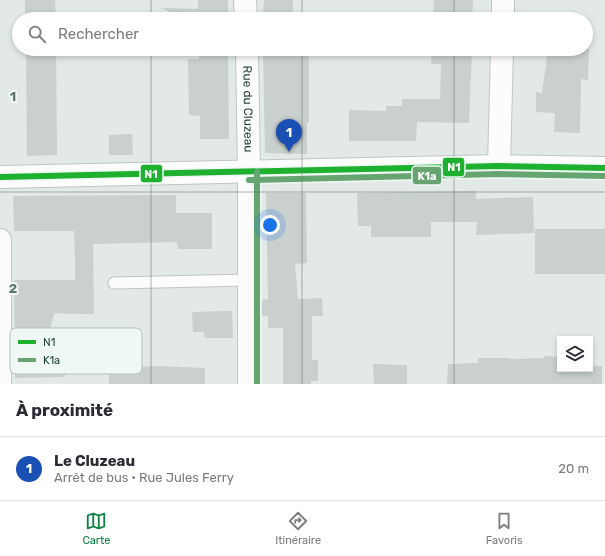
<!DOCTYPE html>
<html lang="fr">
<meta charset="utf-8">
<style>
body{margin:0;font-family:Rubik,sans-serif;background:#f7f7f7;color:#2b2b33}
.controls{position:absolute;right:12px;bottom:12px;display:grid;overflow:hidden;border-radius:0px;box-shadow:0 2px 6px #0003}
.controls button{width:36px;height:36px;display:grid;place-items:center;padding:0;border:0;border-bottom:1px solid #e1e1e2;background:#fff;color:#2b2b33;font:20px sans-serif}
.you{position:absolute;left:270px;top:225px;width:14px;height:14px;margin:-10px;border:3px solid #fff;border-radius:50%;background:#1a73e8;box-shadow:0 0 0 6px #1a73e833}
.badge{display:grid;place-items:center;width:26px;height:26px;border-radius:50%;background:#0b8043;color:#fff;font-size:13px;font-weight:700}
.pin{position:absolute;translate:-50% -33px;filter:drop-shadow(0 1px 2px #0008)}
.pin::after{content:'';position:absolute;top:21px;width:14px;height:12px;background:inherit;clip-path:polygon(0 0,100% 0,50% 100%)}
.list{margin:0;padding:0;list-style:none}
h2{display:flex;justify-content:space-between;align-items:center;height:52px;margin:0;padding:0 16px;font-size:17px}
h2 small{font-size:13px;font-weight:400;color:#7c7c81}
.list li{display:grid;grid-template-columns:26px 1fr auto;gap:12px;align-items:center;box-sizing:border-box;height:64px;padding:0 16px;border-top:1px solid #e1e1e2}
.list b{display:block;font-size:15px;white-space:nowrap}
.list p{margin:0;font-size:13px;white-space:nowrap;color:#7c7c81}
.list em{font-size:13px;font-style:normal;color:#7c7c81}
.icon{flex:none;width:22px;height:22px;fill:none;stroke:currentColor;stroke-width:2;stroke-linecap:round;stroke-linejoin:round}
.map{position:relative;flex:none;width:605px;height:384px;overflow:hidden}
.search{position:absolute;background:#fff;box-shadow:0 2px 6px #0003;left:12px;right:12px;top:12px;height:44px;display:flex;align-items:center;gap:10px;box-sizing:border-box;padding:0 14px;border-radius:22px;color:#7c7c81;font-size:15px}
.sheet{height:116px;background:#fff}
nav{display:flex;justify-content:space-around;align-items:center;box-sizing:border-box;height:56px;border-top:1px solid #e1e1e2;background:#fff;font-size:11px;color:#7c7c81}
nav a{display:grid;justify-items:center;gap:2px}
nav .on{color:#0b8043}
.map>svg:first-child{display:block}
.building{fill:#c9d0ce}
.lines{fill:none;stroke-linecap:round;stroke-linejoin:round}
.lane-casing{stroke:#bfc6c4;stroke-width:13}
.street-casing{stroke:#bfc6c4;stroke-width:24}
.lane{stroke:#fbfcfb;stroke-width:11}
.street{stroke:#fbfcfb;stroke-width:22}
.bus-1-casing{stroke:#f0f8f5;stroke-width:9}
.bus-2-casing{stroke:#f0f8f5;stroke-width:9}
.bus-1{stroke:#1eb12f;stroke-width:6}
.bus-2{stroke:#66a470;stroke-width:6}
.grid{fill:none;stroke:#637976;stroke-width:1;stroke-opacity:0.55}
.labels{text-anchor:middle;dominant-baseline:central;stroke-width:4;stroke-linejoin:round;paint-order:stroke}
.street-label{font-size:12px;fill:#1e3d39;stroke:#f0f8f5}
.key{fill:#f0f8f5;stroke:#b1c0bd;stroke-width:1}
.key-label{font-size:11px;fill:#1e3d39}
.grid-label{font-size:13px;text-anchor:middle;font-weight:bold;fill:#637976;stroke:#f0f8f5;stroke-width:4;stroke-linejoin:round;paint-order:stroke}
.line-badge{stroke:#f0f8f5;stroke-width:1.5}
.badge-label{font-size:11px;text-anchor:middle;font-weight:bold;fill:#fff}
</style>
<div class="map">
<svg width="605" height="384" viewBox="0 0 605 384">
<rect width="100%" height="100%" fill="#e2e9e7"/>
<path class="building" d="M 25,0 L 55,0 L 56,19 L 25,19 Z
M 198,0 L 228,0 L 228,19 L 185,19 L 161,8 L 198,9 Z
M 264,0 L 293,0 L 293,19 L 263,19 Z
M 434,0 L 473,0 L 472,19 L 433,19 Z
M 26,49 L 56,49 L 57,155 L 27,156 Z
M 199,49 L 228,49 L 229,139 L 200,139 L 200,116 L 189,115 L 188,59 L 199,59 Z
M 263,49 L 308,49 L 309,62 L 309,122 L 307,122 L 307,154 L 265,153 Z
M 432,49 L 472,49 L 469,123 L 417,122 L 416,141 L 349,141 L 349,110 L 386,111 L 386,106 L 402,106 L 402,99 L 440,99 L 441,64 L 431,64 Z
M 547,49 L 589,49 L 588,80 L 581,79 L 580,133 L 554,132 L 555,113 L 536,112 L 536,92 L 542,93 L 547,57 Z
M 132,134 L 133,155 L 109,155 L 109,135 Z
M 476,191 L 476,199 L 533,197 L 534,233 L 476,235 L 477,222 L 431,222 L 431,237 L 371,237 L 371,226 L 358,226 L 357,193 Z
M 266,193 L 306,193 L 307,263 L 295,264 L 298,299 L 322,298 L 323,316 L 312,316 L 312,360 L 318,360 L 318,381 L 311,381 L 311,384 L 283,384 L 283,328 L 268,328 L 268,316 L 262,316 L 262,300 L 268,299 Z
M 176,195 L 176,213 L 212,213 L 212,249 L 178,249 L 177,242 L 93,244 L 94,314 L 77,314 L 54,313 L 50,330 L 51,351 L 66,351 L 65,377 L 15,378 L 14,280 L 75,280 L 75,261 L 74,231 L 14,231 L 13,196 Z
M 535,229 L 605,229 L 605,274 L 535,274 Z
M 232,311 L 233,338 L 205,338 L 204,332 L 193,332 L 192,312 Z
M 544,356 L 560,357 L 560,369 L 590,369 L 590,358 L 591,358 L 592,366 L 602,366 L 602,384 L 447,384 L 448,364 L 478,363 L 478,358 L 510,358 L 510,359 L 544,358 Z
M 373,364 L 407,365 L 407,384 L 374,384 Z
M 157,366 L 205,368 L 205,384 L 109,384 L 109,368 Z"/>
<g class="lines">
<g class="lane-casing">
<path id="lane" d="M 114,283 L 249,280"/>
</g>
<g class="street-casing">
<g id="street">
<path d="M 245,0 L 246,19"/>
<path d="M 503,19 L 503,0"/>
<path id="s1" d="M 247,49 L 249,172 L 249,384"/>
<path d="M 499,166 L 502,49"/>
<path d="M 0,177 L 499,166 L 605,168"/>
<path d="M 0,240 L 0,384"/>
</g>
</g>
<use href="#lane" class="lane"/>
<use href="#street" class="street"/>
<g class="bus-1-casing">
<path id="bus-1" d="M 0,177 L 499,166 L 605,168"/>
</g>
<g class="bus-2-casing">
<path id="bus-2" d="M 257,172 L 257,384
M 249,180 L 499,174 L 605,176"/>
</g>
<use href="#bus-1" class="bus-1"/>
<use href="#bus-2" class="bus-2"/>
</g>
<path class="grid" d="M 151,0 L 151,19M 302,0 L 302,19M 454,0 L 454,19M 151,49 L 151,384M 302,49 L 302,384M 454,49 L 454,384M 0,192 L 605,192"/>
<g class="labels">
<g class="street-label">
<text stroke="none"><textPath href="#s1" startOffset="60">Rue du Cluzeau</textPath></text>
</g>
</g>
<rect x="10" y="328" width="132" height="46" rx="6" class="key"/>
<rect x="18" y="340" width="18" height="4" fill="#1eb12f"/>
<rect x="18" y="358" width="18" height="4" fill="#66a470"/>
<g class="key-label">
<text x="43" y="346">N1</text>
<text x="43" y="364">K1a</text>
</g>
<g class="grid-label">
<text x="13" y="101">1</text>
<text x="13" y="293">2</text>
</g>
<g class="line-badge">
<rect x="442" y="157" width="23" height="20" rx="4" fill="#1eb12f"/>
<rect x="140" y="164" width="23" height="19" rx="4" fill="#1eb12f"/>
<rect x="412" y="166" width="30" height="19" rx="4" fill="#66a470"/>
</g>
<g class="badge-label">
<text x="454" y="171">N1</text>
<text x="151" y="178">N1</text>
<text x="427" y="180">K1a</text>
</g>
</svg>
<div class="controls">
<button><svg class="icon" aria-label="layers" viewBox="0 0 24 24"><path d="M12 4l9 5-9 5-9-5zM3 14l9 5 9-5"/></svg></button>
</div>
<div class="you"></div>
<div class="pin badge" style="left:289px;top:152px;background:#1a4fb4">1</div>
<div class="search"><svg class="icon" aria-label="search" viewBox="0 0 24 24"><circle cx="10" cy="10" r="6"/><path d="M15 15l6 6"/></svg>Rechercher</div>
</div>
<section class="sheet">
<h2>À proximité<small></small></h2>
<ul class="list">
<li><span class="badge" style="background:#1a4fb4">1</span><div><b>Le Cluzeau</b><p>Arrêt de bus · Rue Jules Ferry</p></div><em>20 m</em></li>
</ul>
</section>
<nav>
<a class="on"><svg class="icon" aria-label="map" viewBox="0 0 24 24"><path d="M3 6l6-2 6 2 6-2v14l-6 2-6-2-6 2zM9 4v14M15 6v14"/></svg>Carte</a>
<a><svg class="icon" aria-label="directions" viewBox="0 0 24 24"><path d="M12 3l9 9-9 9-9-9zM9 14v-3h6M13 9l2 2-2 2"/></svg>Itinéraire</a>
<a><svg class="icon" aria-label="saved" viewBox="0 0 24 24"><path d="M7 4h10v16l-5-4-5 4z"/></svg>Favoris</a>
</nav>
